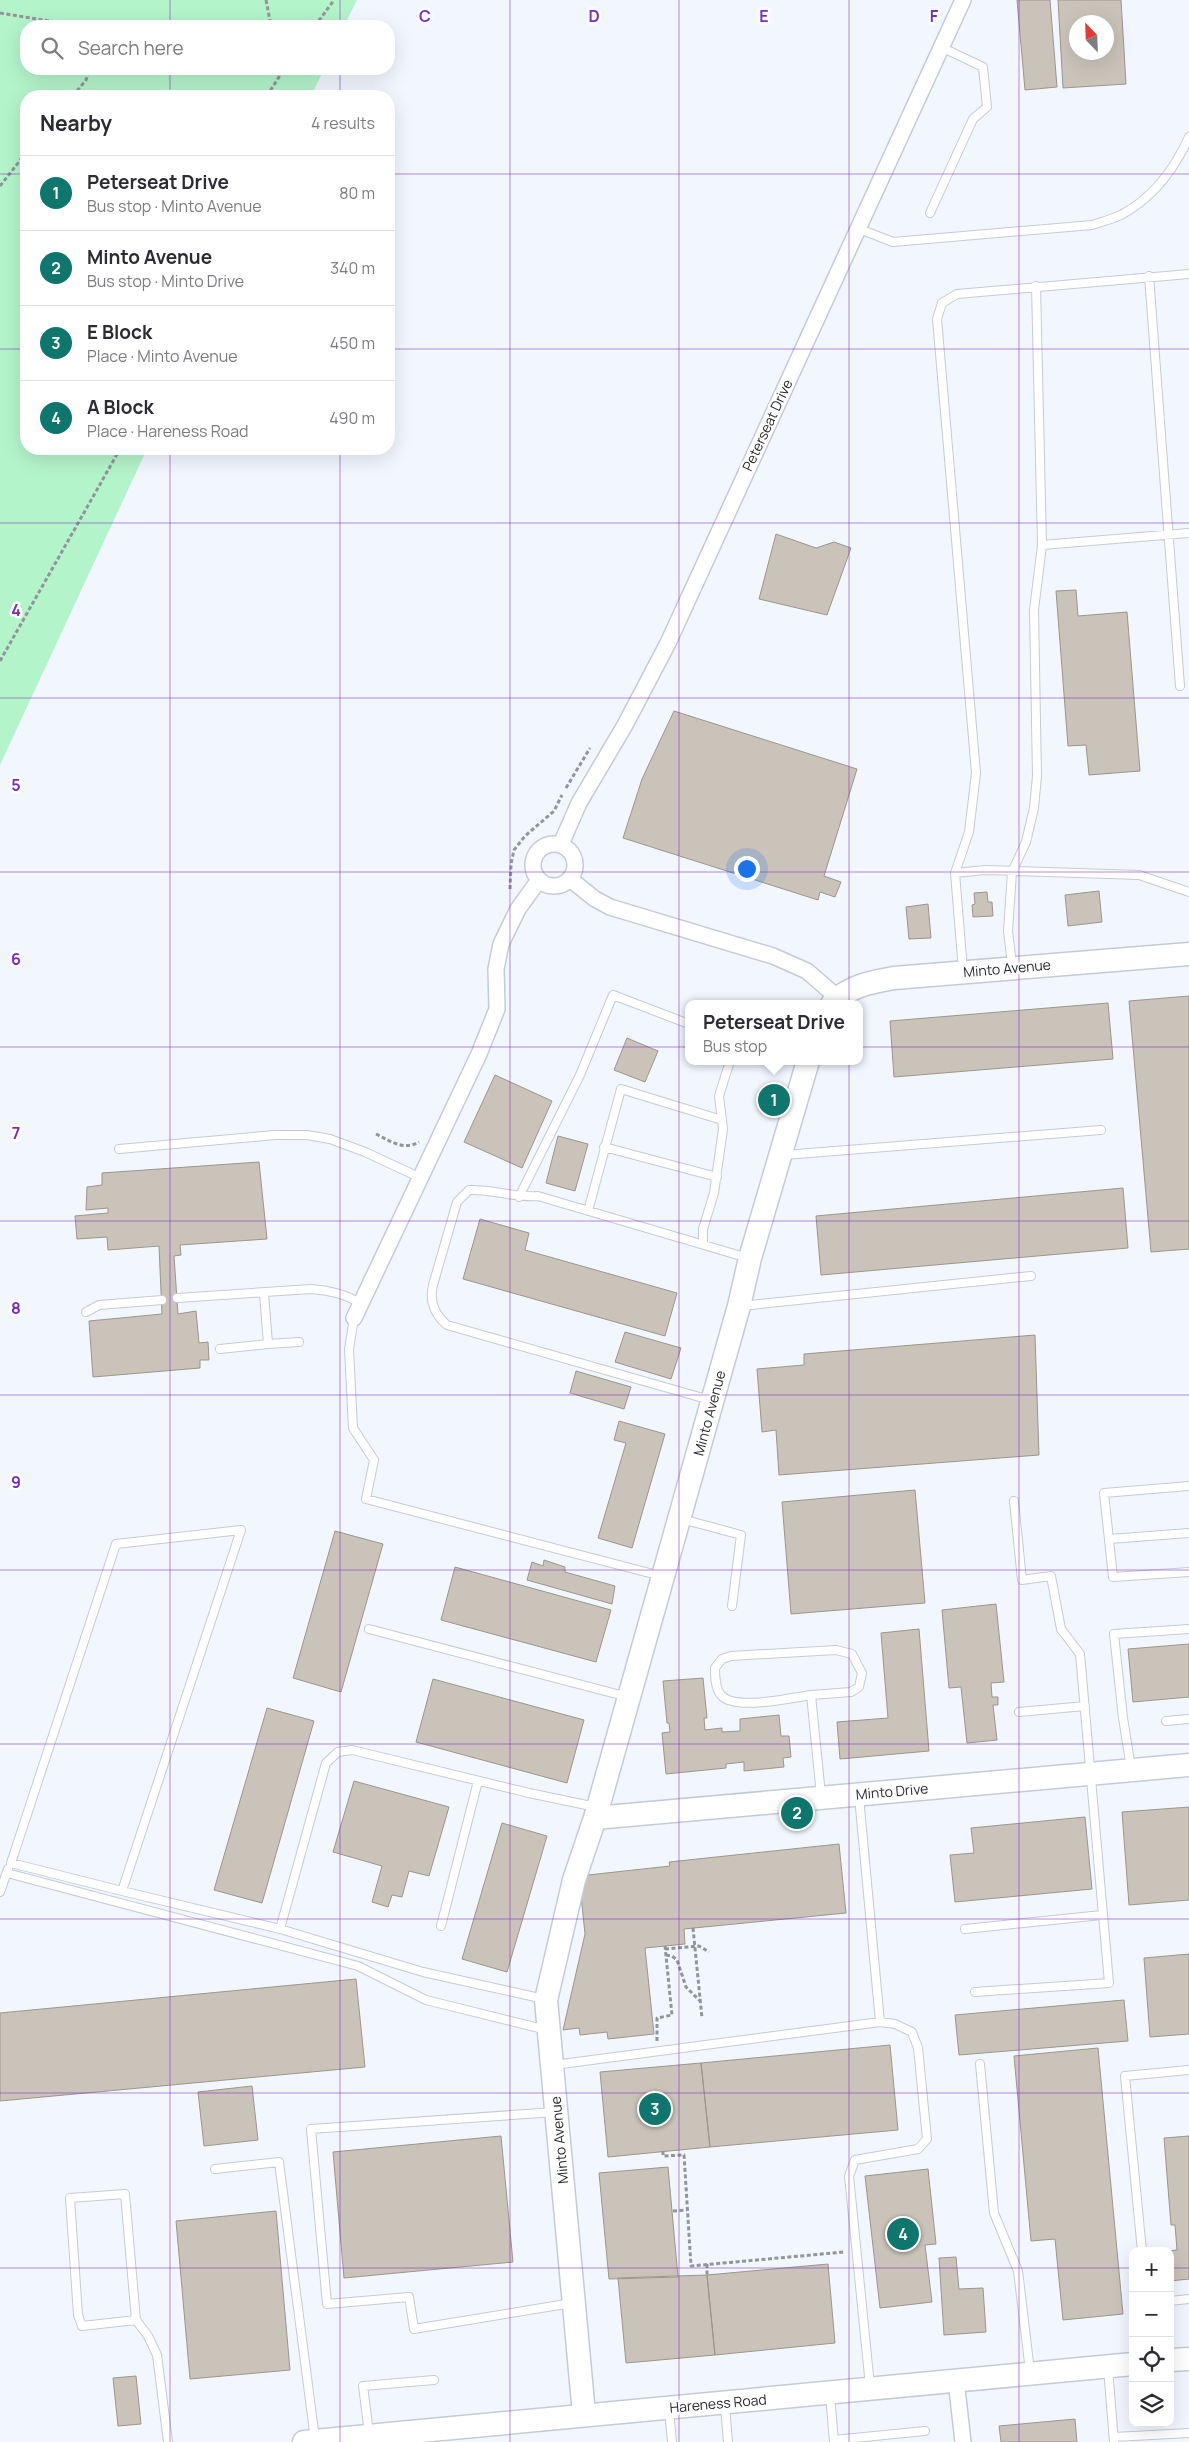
<!DOCTYPE html>
<meta charset="utf-8">
<style>
body{margin:0;font-family:Manrope,sans-serif;background:#f7f7f7;color:#2b2b33}
.controls{position:absolute;right:15px;bottom:15px;display:grid;overflow:hidden;border-radius:10px;box-shadow:0 5px 20px #0002}
.controls button{width:45px;height:45px;display:grid;place-items:center;padding:0;border:0;border-bottom:1px solid #e1e1e2;background:#fff;color:#2b2b33;font:25px sans-serif}
.compass{position:absolute;left:1069px;top:15px;width:45px;height:45px;border-radius:50%;background:#fff;box-shadow:0 5px 20px #0002;rotate:337deg}
.you{position:absolute;left:746px;top:868px;width:18px;height:18px;margin:-12px;border:4px solid #fff;border-radius:50%;background:#1a73e8;box-shadow:0 0 0 8px #1a73e833}
.badge{display:grid;place-items:center;width:32px;height:32px;border-radius:50%;background:#0f766e;color:#fff;font-size:16px;font-weight:700}
.pin{position:absolute;translate:-50% -50%;border:2px solid #fff;box-shadow:0 1px 5px #0006}
.popup{position:absolute;left:685px;top:1000px;width:178px;height:65px;box-sizing:border-box;display:grid;place-content:center;border-radius:10px;background:#fff;filter:drop-shadow(0 1px 4px #0005);font-size:16px;white-space:nowrap;color:#7c7c81}
.popup b{font-size:19px;color:#2b2b33}
.popup::after{content:'';position:absolute;left:50%;top:100%;margin-left:-10px;border:10px solid transparent;border-top-color:#fff}
.list{margin:0;padding:0;list-style:none}
h2{display:flex;justify-content:space-between;align-items:center;height:65px;margin:0;padding:0 20px;font-size:21px}
h2 small{font-size:16px;font-weight:400;color:#7c7c81}
.list li{display:grid;grid-template-columns:32px 1fr auto;gap:15px;align-items:center;box-sizing:border-box;height:75px;padding:0 20px;border-top:1px solid #e1e1e2}
.list b{display:block;font-size:19px;white-space:nowrap}
.list p{margin:0;font-size:16px;white-space:nowrap;color:#7c7c81}
.list em{font-size:16px;font-style:normal;color:#7c7c81}
.icon{flex:none;width:28px;height:28px;fill:none;stroke:currentColor;stroke-width:2;stroke-linecap:round;stroke-linejoin:round}
.map{position:relative;flex:none;width:1189px;height:2442px;overflow:hidden}
.search{position:absolute;background:#fff;box-shadow:0 5px 20px #0002;left:20px;top:20px;width:375px;height:55px;display:flex;align-items:center;gap:12px;box-sizing:border-box;padding:0 18px;border-radius:20px;color:#7c7c81;font-size:19px}
.panel{position:absolute;background:#fff;box-shadow:0 5px 20px #0002;left:20px;top:90px;width:375px;height:365px;border-radius:20px}
.map>svg:first-child{display:block}
.green{fill:#b4f4cb}
.building{fill:#cac3b9;stroke:#9c958c;fill-rule:evenodd}
.lines{fill:none;stroke-linecap:round;stroke-linejoin:round}
.lane-casing{stroke:#c5cbd5;stroke-width:10}
.street-casing{stroke:#c5cbd5;stroke-width:18}
.secondary-casing{stroke:#c5cbd5;stroke-width:25}
.path{stroke:#91949a;stroke-width:3;stroke-dasharray:4 2.5;stroke-linecap:butt}
.lane{stroke:#fff;stroke-width:8}
.street{stroke:#fff;stroke-width:15}
.secondary{stroke:#fff;stroke-width:22}
.grid{fill:none;stroke:#7b2cbf;stroke-width:1;stroke-opacity:0.55}
.labels{text-anchor:middle;dominant-baseline:central;stroke-width:5;stroke-linejoin:round;paint-order:stroke}
.street-label{font-size:14px;fill:#282a2e;stroke:#fff}
.grid-label{font-size:16px;text-anchor:middle;font-weight:bold;fill:#7b2cbf;stroke:#fff;stroke-width:5;stroke-linejoin:round;paint-order:stroke}
</style>
<div class="map">
<svg width="1189" height="2442" viewBox="0 0 1189 2442">
<rect width="100%" height="100%" fill="#f2f7ff"/>
<path class="green" d="M 0,0 L 357,0 L 344,26 L 26,26 L 26,69 L 324,69 L 311,96 L 26,96 L 26,449 L 147,449 L 0,765 Z"/>
<path class="building" d="M 1017,0 L 1050,0 L 1057,87 L 1025,90 Z
M 1058,0 L 1121,0 L 1126,84 L 1063,88 ZM 1076,22 L 1106,22 L 1106,52 L 1076,52 Z
M 776,534 L 816,548 L 834,542 L 851,548 L 827,615 L 759,599 Z
M 1076,590 L 1078,616 L 1127,612 L 1140,771 L 1089,775 L 1086,745 L 1068,746 L 1056,591 Z
M 674,711 L 857,769 L 824,876 L 841,882 L 835,897 L 820,892 L 818,900 L 623,838 L 642,779 Z
M 1099,891 L 1102,922 L 1068,926 L 1065,895 Z
M 987,892 L 988,902 L 992,902 L 993,916 L 973,917 L 972,905 L 975,904 L 974,893 Z
M 928,904 L 931,938 L 909,939 L 906,907 Z
M 1189,996 L 1189,1249 L 1151,1252 L 1129,1001 Z
M 1108,1003 L 1113,1059 L 894,1077 L 890,1021 Z
M 627,1038 L 658,1051 L 645,1082 L 614,1070 Z
M 495,1075 L 552,1101 L 522,1168 L 464,1142 Z
M 558,1136 L 588,1144 L 575,1191 L 546,1183 Z
M 259,1162 L 267,1239 L 180,1245 L 181,1255 L 174,1256 L 178,1314 L 196,1311 L 199,1343 L 208,1342 L 209,1360 L 200,1360 L 200,1368 L 93,1377 L 89,1321 L 162,1314 L 159,1246 L 108,1250 L 107,1237 L 77,1239 L 75,1216 L 108,1213 L 108,1208 L 86,1210 L 87,1187 L 102,1185 L 102,1173 Z
M 1123,1188 L 1128,1248 L 821,1275 L 816,1216 Z
M 480,1219 L 529,1233 L 525,1250 L 677,1293 L 665,1336 L 463,1279 Z
M 625,1332 L 681,1348 L 671,1379 L 615,1362 Z
M 1035,1335 L 1039,1455 L 779,1475 L 776,1430 L 762,1432 L 757,1369 L 804,1365 L 804,1354 Z
M 576,1371 L 631,1387 L 624,1409 L 570,1393 Z
M 619,1421 L 665,1434 L 632,1548 L 598,1538 L 626,1443 L 614,1440 Z
M 915,1490 L 925,1603 L 791,1614 L 782,1502 Z
M 335,1531 L 383,1544 L 341,1692 L 293,1678 Z
M 544,1560 L 565,1567 L 565,1572 L 615,1586 L 612,1604 L 527,1580 L 532,1562 L 543,1566 Z
M 455,1567 L 611,1610 L 596,1662 L 441,1620 Z
M 996,1604 L 1004,1682 L 991,1683 L 992,1697 L 998,1697 L 998,1705 L 993,1705 L 997,1740 L 967,1743 L 961,1687 L 949,1688 L 942,1610 Z
M 919,1629 L 929,1751 L 840,1759 L 837,1722 L 888,1718 L 881,1633 Z
M 1189,1644 L 1189,1697 L 1133,1702 L 1128,1649 Z
M 703,1678 L 707,1718 L 704,1718 L 705,1730 L 722,1728 L 722,1732 L 740,1731 L 740,1719 L 779,1715 L 781,1736 L 789,1736 L 791,1757 L 783,1758 L 784,1767 L 744,1771 L 744,1762 L 726,1764 L 726,1768 L 666,1774 L 662,1733 L 670,1732 L 669,1723 L 667,1723 L 663,1681 Z
M 433,1679 L 584,1720 L 567,1783 L 416,1742 Z
M 267,1708 L 314,1721 L 262,1903 L 214,1890 Z
M 354,1781 L 449,1807 L 429,1876 L 409,1871 L 402,1897 L 392,1895 L 388,1907 L 372,1902 L 382,1866 L 333,1852 Z
M 1189,1807 L 1189,1900 L 1129,1905 L 1122,1812 Z
M 1085,1817 L 1092,1889 L 955,1902 L 950,1855 L 974,1853 L 971,1828 Z
M 502,1823 L 547,1836 L 507,1972 L 462,1959 Z
M 839,1844 L 846,1913 L 684,1929 L 685,1944 L 645,1948 L 654,2034 L 608,2039 L 607,2032 L 580,2035 L 579,2028 L 563,2030 L 585,1934 L 579,1876 L 670,1866 L 669,1862 Z
M 1189,1954 L 1189,2034 L 1150,2037 L 1144,1958 Z
M 356,1979 L 365,2067 L 0,2101 L 0,2013 Z
M 1124,2000 L 1128,2041 L 959,2055 L 955,2015 Z
M 890,2045 L 898,2130 L 710,2147 L 701,2063 Z
M 1098,2048 L 1123,2314 L 1063,2320 L 1055,2239 L 1031,2241 L 1014,2056 Z
M 701,2063 L 710,2147 L 608,2157 L 600,2072 Z
M 252,2086 L 258,2140 L 204,2146 L 198,2092 Z
M 501,2136 L 513,2262 L 344,2278 L 333,2152 Z
M 1189,2136 L 1189,2279 L 1170,2281 L 1170,2251 L 1167,2251 L 1177,2250 L 1175,2225 L 1171,2225 L 1164,2138 Z
M 668,2167 L 678,2277 L 609,2279 L 599,2173 Z
M 928,2169 L 936,2244 L 925,2245 L 932,2302 L 880,2308 L 865,2176 Z
M 276,2211 L 290,2370 L 190,2379 L 176,2221 Z
M 956,2257 L 959,2289 L 983,2288 L 986,2332 L 944,2335 L 939,2258 Z
M 828,2264 L 835,2343 L 715,2355 L 707,2275 Z
M 707,2275 L 715,2355 L 626,2363 L 618,2278 Z
M 136,2376 L 141,2424 L 118,2426 L 113,2378 Z
M 1075,2419 L 1077,2442 L 1001,2442 L 999,2426 Z"/>
<g class="lines">
<g class="lane-casing">
<path id="lane" d="M 930,213 L 973,119 L 987,107 L 983,67 L 941,47
M 857,228 L 893,242 L 1092,225 C 1101,222 1112,219 1121,215 C 1153,198 1175,168 1189,137
M 1149,276 L 1180,686
M 1036,286 L 1042,545
M 955,873 L 985,870 L 1139,875 L 1189,892
M 1012,965 L 1008,931 L 1012,872 L 1026,842 L 1034,808 L 1037,776 L 1034,610 L 1042,545 L 1189,533
M 963,970 L 955,873 L 969,832 L 976,773 L 937,319 L 942,303 L 957,294 L 1189,274
M 604,1147 L 717,1177
M 119,1149 L 275,1135 L 307,1135 L 330,1139 L 365,1152 L 421,1178
M 784,1155 L 1101,1130
M 519,1197 L 580,1075 L 613,995 L 689,1024
M 588,1211 L 621,1089 L 722,1120
M 703,1244 L 703,1229 L 714,1193 L 723,1129 L 719,1096 L 730,1061
M 264,1293 L 268,1344 L 299,1342
M 177,1298 L 311,1289 C 326,1290 349,1294 361,1305
M 741,1306 L 1031,1276
M 86,1312 L 99,1305 L 162,1300
M 354,1318 L 349,1349 L 353,1428 L 374,1460 L 366,1499 L 661,1576
M 220,1349 L 268,1344
M 710,1400 L 447,1325 C 435,1315 429,1301 433,1285 L 457,1202 L 469,1190 C 493,1189 514,1198 538,1196 L 748,1258
M 1189,1486 L 1104,1493 L 1113,1577 L 1189,1572
M 682,1519 L 741,1535 L 732,1606
M 1109,1539 L 1189,1533
M 369,1629 L 628,1697
M 811,1695 C 791,1698 734,1711 721,1695 C 715,1688 715,1676 715,1668 L 722,1659 L 731,1656 L 836,1650 L 852,1654 L 862,1673 L 859,1687 L 851,1692 L 811,1695 L 821,1795
M 1019,1712 L 1085,1706
M 1166,1721 L 1189,1719
M 1131,1768 L 1123,1718 L 1114,1634 L 1189,1629
M 859,1797 L 880,2022 L 895,2024 L 912,2032 L 918,2048 L 927,2139 L 918,2149 L 855,2160 L 849,2176 L 870,2386
M 7,1873 L 358,1966 L 426,2000 L 547,2030
M 122,1891 L 11,1863 L 116,1544 L 241,1530 L 122,1891 L 280,1929 L 423,1972 L 544,1999
M 0,1892 L 8,1869
M 441,1926 L 478,1781
M 280,1929 L 326,1763 L 338,1752 L 352,1750 L 529,1793 L 596,1807
M 965,1929 L 1102,1915
M 975,1992 L 1109,1983 L 1080,1654 L 1061,1629 L 1051,1576 L 1022,1580 L 1014,1501
M 980,2064 L 994,2213 L 1018,2271 L 1030,2371
M 554,2065 L 880,2022
M 555,2112 L 311,2129 L 327,2304 L 409,2297 L 414,2329 L 572,2303
M 215,2169 L 279,2162 L 315,2439
M 1142,2251 L 1125,2076 L 1189,2070
M 1170,2301 L 1189,2299
M 136,2320 L 82,2326 L 78,2315 L 70,2198 L 125,2194 L 136,2320 L 148,2336 L 157,2355 L 168,2442
M 1108,2368 L 1114,2442
M 830,2395 L 834,2442
M 725,2406 L 728,2442
M 669,2409 L 672,2442
M 369,2433 L 363,2386 L 434,2380
M 1114,2437 L 1189,2433
M 834,2440 L 925,2431"/>
</g>
<g class="street-casing">
<path id="street" d="M533 865a21 21 0 1 1 42 0a21 21 0 1 1-42 0Z
M 561,844 L 579,803 L 625,725 L 668,643 L 963,0
M 570,879 L 595,899 L 610,907 L 773,956 L 807,971 L 838,998
M 354,1318 L 479,1054 L 497,1009 L 496,969 L 501,944 L 518,909 L 539,880
M 956,2380 L 963,2442"/>
</g>
<g class="secondary-casing">
<path id="secondary" d="M 832,1004 C 848,986 872,982 894,978 L 1189,954
M 595,1818 L 1189,1765
M 1170,2360 L 1189,2359
M 584,2414 L 546,2000 L 574,1880 L 595,1818 L 739,1306 L 750,1258 L 808,1061
M 304,2442 L 1133,2364"/>
</g>
<path class="path" d="M 266,0 L 271,26
M 0,13 L 80,26
M 315,26 L 334,0
M 266,69 L 281,74
M 73,96 L 86,80 L 90,69
M 267,96 L 284,69
M 0,186 L 26,153
M 0,661 L 120,449
M 566,788 L 590,748
M 510,889 L 511,864 L 514,850 L 525,836 L 554,811 L 562,795
M 376,1134 C 390,1141 404,1151 419,1142
M 693,1928 L 702,2018
M 665,1949 L 699,1946 L 709,1952
M 666,1955 L 672,1956 L 677,1960 L 686,1987 L 700,2001
M 657,2041 L 657,2018 L 672,2015 L 665,1946
M 663,2151 L 663,2156 L 684,2155 L 691,2266 L 844,2252
M 673,2211 L 687,2210
M 707,2264 L 707,2275"/>
<use href="#lane" class="lane"/>
<use href="#street" class="street"/>
<use href="#secondary" class="secondary"/>
</g>
<path class="grid" d="M 170,0 L 170,26M 340,0 L 340,26M 510,0 L 510,2442M 679,0 L 679,2442M 849,0 L 849,2442M 1019,0 L 1019,2442M 170,69 L 170,96M 340,69 L 340,96M 0,174 L 26,174M 389,174 L 1189,174M 0,349 L 26,349M 389,349 L 1189,349M 170,449 L 170,2442M 340,449 L 340,2442M 0,523 L 1189,523M 0,698 L 1189,698M 0,872 L 1189,872M 0,1047 L 1189,1047M 0,1221 L 1189,1221M 0,1395 L 1189,1395M 0,1570 L 1189,1570M 0,1744 L 1189,1744M 0,1919 L 1189,1919M 0,2093 L 1189,2093M 0,2268 L 1133,2268M 1170,2268 L 1189,2268"/>
<g class="labels">
<g class="street-label">
<text transform="translate(767 425) rotate(-65)">Peterseat Drive</text>
<text transform="translate(1007 968) rotate(-5)">Minto Avenue</text>
<text transform="translate(709 1413) rotate(-75)">Minto Avenue</text>
<text transform="translate(892 1791) rotate(-5)">Minto Drive</text>
<text transform="translate(559 2140) rotate(-95)">Minto Avenue</text>
<text transform="translate(718 2403) rotate(-5)">Hareness Road</text>
</g>
</g>
<g class="grid-label">
<text x="425" y="22">C</text>
<text x="594" y="22">D</text>
<text x="764" y="22">E</text>
<text x="934" y="22">F</text>
<text x="16" y="616">4</text>
<text x="16" y="791">5</text>
<text x="16" y="965">6</text>
<text x="16" y="1139">7</text>
<text x="16" y="1314">8</text>
<text x="16" y="1488">9</text>
</g>
</svg>
<div class="controls">
<button>+</button>
<button>−</button>
<button><svg class="icon" aria-label="locate" viewBox="0 0 24 24"><circle cx="12" cy="12" r="6"/><path d="M12 2v4M12 18v4M2 12h4M18 12h4"/></svg></button>
<button><svg class="icon" aria-label="layers" viewBox="0 0 24 24"><path d="M12 4l9 5-9 5-9-5zM3 14l9 5 9-5"/></svg></button>
</div>
<svg class="compass" viewBox="-18 -18 36 36"><path d="M0-13l5 13h-10z" fill="#e53935"/><path d="M0 13l5-13h-10z" fill="#7c7c81"/></svg>
<div class="you"></div>
<div class="pin badge" style="left:774px;top:1100px">1</div>
<div class="popup"><b>Peterseat Drive</b>Bus stop</div>
<div class="pin badge" style="left:797px;top:1813px">2</div>
<div class="pin badge" style="left:655px;top:2109px">3</div>
<div class="pin badge" style="left:903px;top:2234px">4</div>
<div class="search"><svg class="icon" aria-label="search" viewBox="0 0 24 24"><circle cx="10" cy="10" r="6"/><path d="M15 15l6 6"/></svg>Search here</div>
<section class="panel">
<h2>Nearby<small>4 results</small></h2>
<ul class="list">
<li><span class="badge">1</span><div><b>Peterseat Drive</b><p>Bus stop · Minto Avenue</p></div><em>80 m</em></li>
<li><span class="badge">2</span><div><b>Minto Avenue</b><p>Bus stop · Minto Drive</p></div><em>340 m</em></li>
<li><span class="badge">3</span><div><b>E Block</b><p>Place · Minto Avenue</p></div><em>450 m</em></li>
<li><span class="badge">4</span><div><b>A Block</b><p>Place · Hareness Road</p></div><em>490 m</em></li>
</ul>
</section>
</div>
